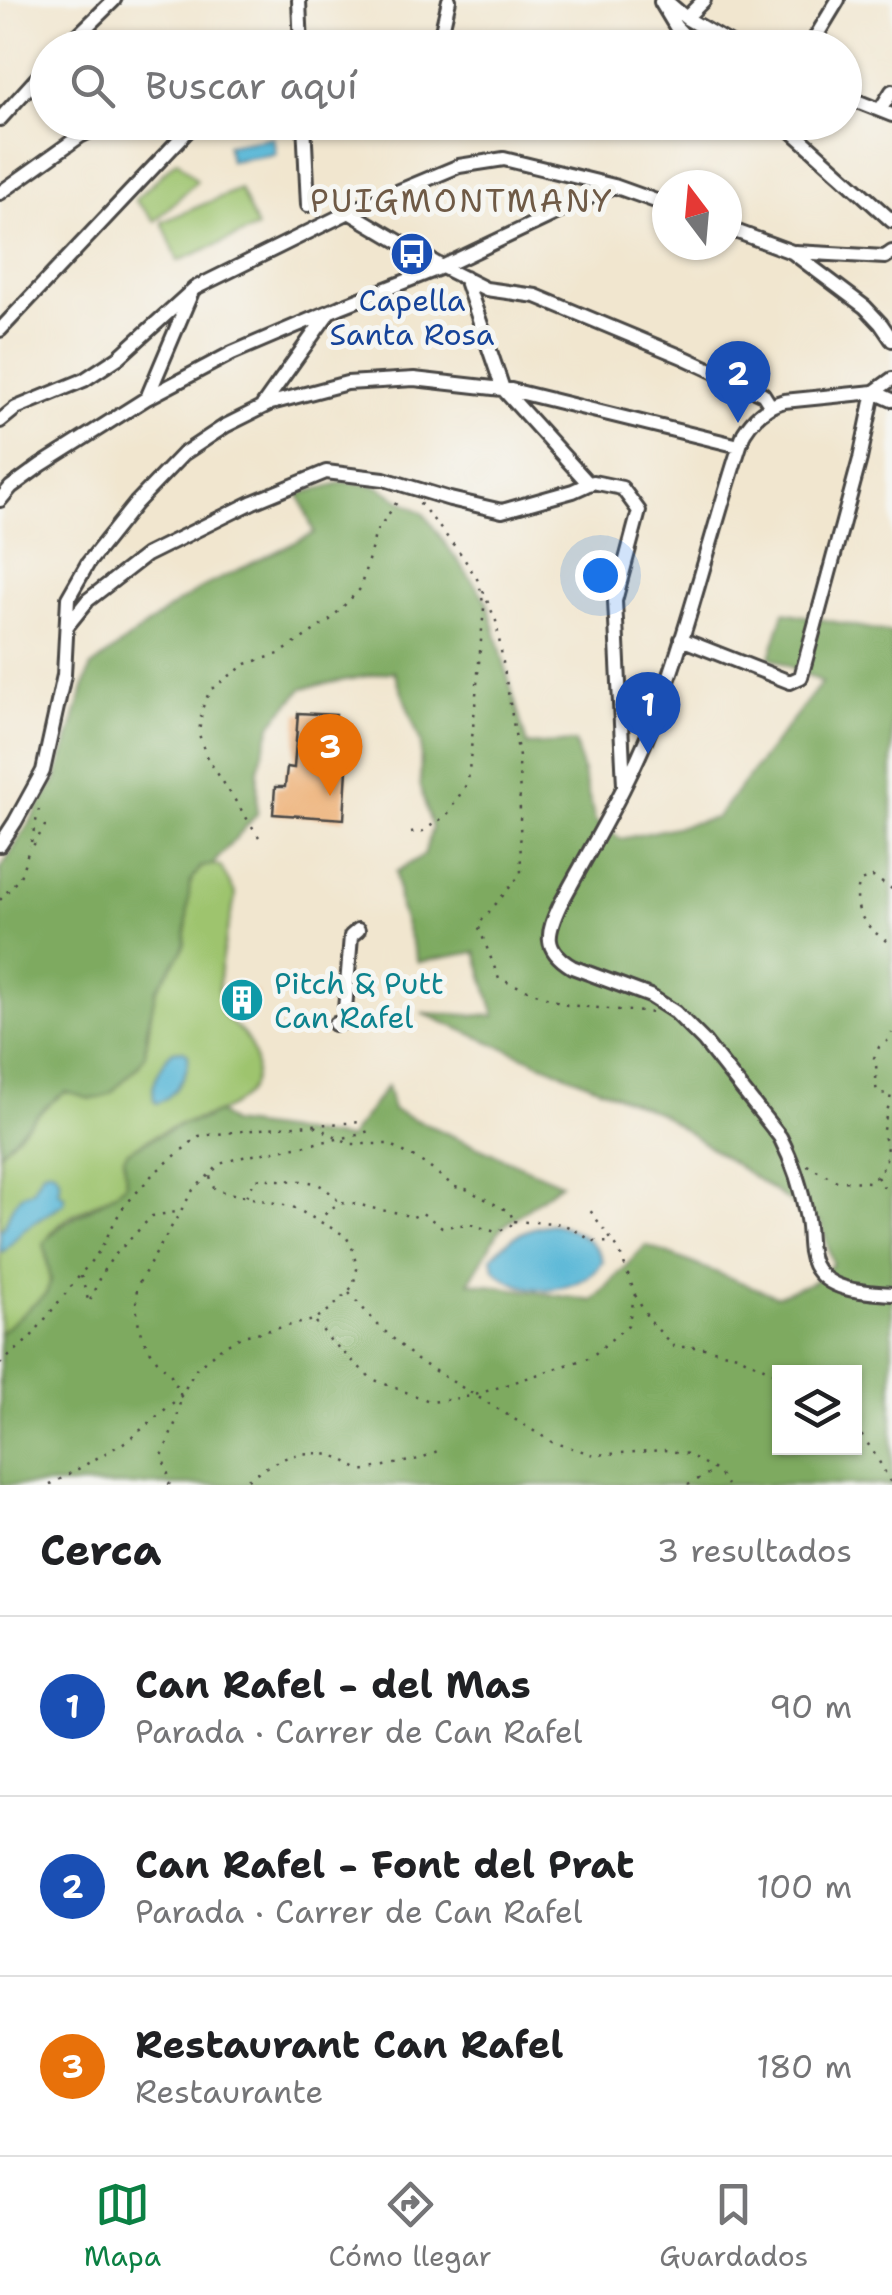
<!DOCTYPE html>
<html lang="es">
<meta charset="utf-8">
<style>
body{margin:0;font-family:"Shantell Sans",sans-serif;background:#f2f2f2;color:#202124}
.controls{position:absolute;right:30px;bottom:30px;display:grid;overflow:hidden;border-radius:0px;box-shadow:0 2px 8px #0004}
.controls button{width:90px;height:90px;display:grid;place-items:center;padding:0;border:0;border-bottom:2px solid #e0e0e0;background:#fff;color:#202124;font:50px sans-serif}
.compass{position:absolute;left:652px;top:170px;width:90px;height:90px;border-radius:50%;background:#fff;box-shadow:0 2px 8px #0004;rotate:344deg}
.you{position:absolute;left:600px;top:575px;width:35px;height:35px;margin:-25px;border:8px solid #fff;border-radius:50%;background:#1a73e8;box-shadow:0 0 0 15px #1a73e833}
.badge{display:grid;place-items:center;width:65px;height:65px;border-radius:50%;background:#0b8043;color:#fff;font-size:32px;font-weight:700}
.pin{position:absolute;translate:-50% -82px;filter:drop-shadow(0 2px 5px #0008)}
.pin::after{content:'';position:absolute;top:52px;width:35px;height:30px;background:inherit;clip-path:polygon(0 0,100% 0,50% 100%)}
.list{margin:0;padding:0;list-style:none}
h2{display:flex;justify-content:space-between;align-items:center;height:130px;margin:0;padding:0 40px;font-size:42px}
h2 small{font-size:32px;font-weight:400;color:#757577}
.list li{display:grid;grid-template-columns:65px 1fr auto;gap:30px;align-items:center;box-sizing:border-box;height:180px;padding:0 40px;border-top:2px solid #e0e0e0}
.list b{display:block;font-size:38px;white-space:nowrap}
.list p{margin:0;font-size:32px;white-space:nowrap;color:#757577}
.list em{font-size:32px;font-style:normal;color:#757577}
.icon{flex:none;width:55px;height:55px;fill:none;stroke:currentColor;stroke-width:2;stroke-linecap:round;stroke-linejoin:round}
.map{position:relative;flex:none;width:892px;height:1485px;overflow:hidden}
.search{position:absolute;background:#fff;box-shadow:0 2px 8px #0004;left:30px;right:30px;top:30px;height:110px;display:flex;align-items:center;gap:25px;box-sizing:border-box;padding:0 35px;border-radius:55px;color:#757577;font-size:38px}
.sheet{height:670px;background:#fff}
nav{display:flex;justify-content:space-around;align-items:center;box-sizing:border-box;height:140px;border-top:2px solid #e0e0e0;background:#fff;font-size:28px;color:#757577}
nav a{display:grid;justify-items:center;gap:5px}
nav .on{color:#0b8043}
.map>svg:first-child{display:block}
.green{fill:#9ec46e;stroke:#64784c;stroke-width:2.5}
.forest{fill:#7eaa61;stroke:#546a46;stroke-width:2.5;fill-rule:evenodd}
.water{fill:#59b7d7;stroke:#427181;stroke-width:2.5}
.building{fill:#eeb177}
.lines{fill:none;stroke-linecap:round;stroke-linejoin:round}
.minor-casing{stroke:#494744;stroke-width:18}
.path{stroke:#494744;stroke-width:2.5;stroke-dasharray:2.5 8;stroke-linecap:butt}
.minor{stroke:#fff;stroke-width:12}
.labels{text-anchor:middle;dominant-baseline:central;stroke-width:10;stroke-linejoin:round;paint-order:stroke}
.transit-label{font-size:30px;fill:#164399;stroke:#f6f6f2}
.culture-label{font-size:30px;fill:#0d838f;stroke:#f6f6f2;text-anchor:start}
.neighbourhood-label{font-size:32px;letter-spacing:2.5px;fill:#6f5a46;stroke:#f6f6f2}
</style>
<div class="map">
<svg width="892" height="1485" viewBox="0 0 892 1485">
<rect width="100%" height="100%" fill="#f6f6f2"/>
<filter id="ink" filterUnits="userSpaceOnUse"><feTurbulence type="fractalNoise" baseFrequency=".01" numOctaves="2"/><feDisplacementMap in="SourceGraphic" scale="20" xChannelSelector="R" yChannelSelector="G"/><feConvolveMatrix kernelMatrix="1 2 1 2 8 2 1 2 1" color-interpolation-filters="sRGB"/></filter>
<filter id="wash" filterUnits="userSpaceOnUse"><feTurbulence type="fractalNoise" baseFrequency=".0048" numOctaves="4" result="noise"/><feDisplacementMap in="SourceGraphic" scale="40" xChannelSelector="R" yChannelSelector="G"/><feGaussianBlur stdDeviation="2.25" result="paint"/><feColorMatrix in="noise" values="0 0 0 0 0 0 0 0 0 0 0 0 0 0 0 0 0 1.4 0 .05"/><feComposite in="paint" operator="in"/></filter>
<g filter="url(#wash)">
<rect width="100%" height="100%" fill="#f1e6cf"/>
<path class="green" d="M 177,160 L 197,181 L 155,221 L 135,200 Z
M 240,189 L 257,228 L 178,261 L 162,222 Z
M 208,864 L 220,866 L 236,895 C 229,922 213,983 221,1009 C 224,1021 239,1027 246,1038 C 259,1057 260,1085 240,1100 C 223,1113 203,1117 183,1123 C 164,1129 146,1141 128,1151 L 124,1157 L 126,1183 C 106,1204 69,1211 53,1231 C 35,1253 57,1271 47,1291 C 40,1306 13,1321 0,1333 L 0,1152 C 22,1131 40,1108 66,1092 C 77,1093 85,1098 96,1097 C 107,1096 115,1089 122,1082 C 127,1077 135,1071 139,1065 C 152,1045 147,1012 157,989 C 165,969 182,956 186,934 C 190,910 180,877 208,864 Z"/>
<path class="forest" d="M 344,482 L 377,486 L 424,514 L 487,601 L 527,745 L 575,742 L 595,821 L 621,839 L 716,818 L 822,682 L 770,657 L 784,612 L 892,633 L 892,1485 L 0,1485 L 0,1333 L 46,1294 L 51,1281 L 44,1243 C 65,1215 102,1209 126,1183 L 124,1157 L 128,1151 L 182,1124 L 204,1119 L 218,1112 L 230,1123 L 348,1139 L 387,1086 L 393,1110 L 561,1183 L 500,1229 L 469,1282 L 593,1301 L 646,1245 L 776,1296 L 813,1282 L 833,1264 L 821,1223 L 661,1114 L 422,1013 L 495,1016 L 476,952 L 418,962 L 400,908 L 396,872 L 424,855 L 432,828 L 420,787 L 421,743 L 394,671 L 303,688 L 272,723 L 258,769 L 257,814 L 212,865 L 201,867 L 190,882 L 185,943 L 181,953 L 156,990 L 147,1030 L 145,1055 L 140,1063 L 112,1092 L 100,1098 L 90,1099 L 66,1092 C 40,1108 22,1131 0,1152 L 0,870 L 56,780 L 90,668 L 173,606 L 205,586 L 314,533 L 299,494 ZM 780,1372 L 854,1372 L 854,1448 L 780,1448 Z"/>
<path class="water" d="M 273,137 L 276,154 L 230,161 L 227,145 Z
M 182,1050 L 188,1054 C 190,1073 174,1097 157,1103 L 154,1101 L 153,1088 L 156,1078 L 167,1057 L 173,1051 Z
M 49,1169 C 60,1172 61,1181 58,1191 L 65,1197 L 64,1203 L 23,1230 L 4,1251 L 0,1251 L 0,1230 L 4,1227 L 12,1207 L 21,1195 L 32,1191 L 42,1172 Z
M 552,1224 C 573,1227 598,1242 603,1262 C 580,1295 520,1299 494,1268 L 492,1257 C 508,1237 527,1227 552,1224 Z"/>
<g id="blocks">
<path class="building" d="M 298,713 L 336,715 L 335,737 L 349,737 L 344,819 L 273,814 L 275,787 L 285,787 L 287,767 L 294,768 Z
M 229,987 L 257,992 L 255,1013 L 227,1007 Z"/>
</g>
</g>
<g filter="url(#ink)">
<use href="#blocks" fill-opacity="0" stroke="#494744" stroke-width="2.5"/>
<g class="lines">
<g class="minor-casing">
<path id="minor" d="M 299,0 L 301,48
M 665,0 L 686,18 L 738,48
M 661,2 L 676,27 L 696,48
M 686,18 L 704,0
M 65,48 L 114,0
M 438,48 L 449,0
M 809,48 L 838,0
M 844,96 L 892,115
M 880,110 L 892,91
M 0,119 L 48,66
M 304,122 L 308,205
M 782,122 L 892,221
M 0,193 L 80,136 L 109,122
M 349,212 L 442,267 L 486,289 L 536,296 L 685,358 L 763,394 L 770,405
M 727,228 L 792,252 L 865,307 L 881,324 L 892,340
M 795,252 L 885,257 L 892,252
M 465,278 L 503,389 L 589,484
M 0,330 L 196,122
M 892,379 L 874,392 L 784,401 C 766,406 754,417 744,433 C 713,526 691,621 657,712 C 632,780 594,842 560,905 C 547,933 542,949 572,967 L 650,996 L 675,1012 L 704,1041 L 780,1137 C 793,1162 802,1190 807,1219 C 810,1234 807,1251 814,1265 C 828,1292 866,1292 892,1294
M 874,392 L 892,400
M 147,398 L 191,294
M 263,405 L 327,315
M 0,421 L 16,408 L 84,380 L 119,357 L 195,288 L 349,212 L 459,166 L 504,159 L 614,186 L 667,205
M 0,500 L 11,487 L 41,465 L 147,398 L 232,353 L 340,307 L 442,267 L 613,186
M 67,626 L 88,600 L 146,555 L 253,502 L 326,472 L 384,479 L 450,499 L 502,511 L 573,491 L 593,482 L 622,488 L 639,511 L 615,601 L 624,785
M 681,639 L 790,682 L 801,677 L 860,459 L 874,392
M 0,845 L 15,822 L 43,771 L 64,675 L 68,598 L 88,563 L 136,503 L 183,454 L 225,426 L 271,403 L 347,383 L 414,379 L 511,390 L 739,446
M 335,1024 L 344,1022 L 351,936 L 358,930"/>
</g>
<path class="path" d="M 483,591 L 496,621 L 519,757 L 521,874 L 478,925 L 499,979 L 567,1005 L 653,1013
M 39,809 L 30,846 L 33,846 L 46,824
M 411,833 L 423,831 L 447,815 L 468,782 L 484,608 L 479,582 L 461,554 L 419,502
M 259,837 L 206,756 L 199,734 L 202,709 L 210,690 L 246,664 L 279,654 L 330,620 L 360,589 L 376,532 L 399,499
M 892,889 L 873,877 L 860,881 C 850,913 867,928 892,945
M 0,900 L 20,877 L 30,846
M 315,1126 L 351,1144 L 390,1144 L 425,1164 L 455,1187 L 466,1189 L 510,1212 L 513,1220 L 510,1227 L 496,1232 L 470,1224 L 442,1227 L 422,1213 L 411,1218 C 401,1212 392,1212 380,1210 C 353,1204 341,1194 321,1219
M 807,1165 L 837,1181 L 871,1182 C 886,1165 892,1155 882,1134 L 891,1095 L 877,1092 C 874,1079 879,1070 874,1058 L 879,1047 L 890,1039 L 892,1033
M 877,1177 L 882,1186 L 892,1191
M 246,1196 L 256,1179 C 266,1177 271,1180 281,1180 C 311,1182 318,1178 339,1202
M 514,1221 C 529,1223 554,1221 564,1225 C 585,1233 587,1244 610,1242
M 81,1276 L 89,1303 L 101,1274 L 113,1257 L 152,1216 L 182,1211
M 349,1293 L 379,1326 L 417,1360 L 552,1442 L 595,1455 L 664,1450 L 688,1454 L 718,1472 L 727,1485
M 635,1295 L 649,1320 L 674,1347 L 699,1347 L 737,1355 L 780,1376
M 316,1322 L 330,1340 L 372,1379 L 432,1402 L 472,1396 L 591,1357 L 628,1325 L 635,1294 L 619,1250 L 589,1209
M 0,1364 L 30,1338 L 100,1250 L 121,1210 L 153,1174 L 199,1136 L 279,1127 L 363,1122
M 854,1428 C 867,1438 884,1470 892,1485
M 50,1485 L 130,1439 L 181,1396 L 197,1367 L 225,1345 L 243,1336 L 314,1320 L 332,1308 L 353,1286 L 357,1269 L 353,1250 L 346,1236 L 293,1207 L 215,1190 L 211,1182 L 210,1174 L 220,1164 L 238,1158 L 358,1135 L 371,1130
M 169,1485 L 170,1480 L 162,1456 L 177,1419 L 181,1396 L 171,1375 L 158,1362 L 146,1344 L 139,1326 L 136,1306 L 137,1286 L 193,1190 L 209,1175
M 239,1485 C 269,1464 295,1446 333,1456 C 343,1458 352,1466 361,1471 L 419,1459 L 440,1450
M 688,1485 L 713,1471"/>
<use href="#minor" class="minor"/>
</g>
</g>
<defs>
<g id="bus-disc" transform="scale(2.25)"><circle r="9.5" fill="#1a4fb4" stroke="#f6f6f2"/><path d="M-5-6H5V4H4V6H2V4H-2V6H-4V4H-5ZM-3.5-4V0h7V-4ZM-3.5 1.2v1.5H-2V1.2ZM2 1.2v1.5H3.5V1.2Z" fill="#fff"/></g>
<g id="building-disc" transform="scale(2.25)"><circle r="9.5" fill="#0f9aa8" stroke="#f6f6f2"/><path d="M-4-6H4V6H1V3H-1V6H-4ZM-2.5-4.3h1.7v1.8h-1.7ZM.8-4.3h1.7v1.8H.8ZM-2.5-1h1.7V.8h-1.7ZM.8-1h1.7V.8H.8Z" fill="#fff"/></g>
</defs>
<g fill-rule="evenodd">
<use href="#bus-disc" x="412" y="254"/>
<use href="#building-disc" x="242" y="1000"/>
</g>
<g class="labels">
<g class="transit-label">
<text x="412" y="300">Capella<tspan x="412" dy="34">Santa Rosa</tspan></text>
</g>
<g class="culture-label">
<text x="274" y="983">Pitch &amp; Putt<tspan x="274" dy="34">Can Rafel</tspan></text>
</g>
<g class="neighbourhood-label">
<text x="462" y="200">PUIGMONTMANY</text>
</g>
</g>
</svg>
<div class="controls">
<button><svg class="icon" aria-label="layers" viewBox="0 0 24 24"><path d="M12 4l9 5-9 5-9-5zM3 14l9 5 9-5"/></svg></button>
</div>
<svg class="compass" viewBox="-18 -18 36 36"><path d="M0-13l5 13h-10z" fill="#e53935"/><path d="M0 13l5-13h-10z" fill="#757577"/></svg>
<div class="you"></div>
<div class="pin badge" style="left:648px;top:754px;background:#1a4fb4">1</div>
<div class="pin badge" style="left:738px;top:423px;background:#1a4fb4">2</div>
<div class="pin badge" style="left:330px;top:796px;background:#e8710a">3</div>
<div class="search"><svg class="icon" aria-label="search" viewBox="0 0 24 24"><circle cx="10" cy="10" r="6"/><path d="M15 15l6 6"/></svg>Buscar aquí</div>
</div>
<section class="sheet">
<h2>Cerca<small>3 resultados</small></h2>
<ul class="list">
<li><span class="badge" style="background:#1a4fb4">1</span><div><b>Can Rafel - del Mas</b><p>Parada · Carrer de Can Rafel</p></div><em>90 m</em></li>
<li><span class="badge" style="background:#1a4fb4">2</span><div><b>Can Rafel - Font del Prat</b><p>Parada · Carrer de Can Rafel</p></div><em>100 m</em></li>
<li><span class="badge" style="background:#e8710a">3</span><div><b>Restaurant Can Rafel</b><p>Restaurante</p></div><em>180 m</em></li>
</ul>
</section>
<nav>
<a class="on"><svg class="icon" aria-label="map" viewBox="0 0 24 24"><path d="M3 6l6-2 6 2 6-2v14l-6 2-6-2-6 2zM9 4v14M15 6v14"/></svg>Mapa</a>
<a><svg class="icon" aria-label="directions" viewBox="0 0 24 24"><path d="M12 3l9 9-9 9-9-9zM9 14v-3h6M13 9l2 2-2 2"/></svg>Cómo llegar</a>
<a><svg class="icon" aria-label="saved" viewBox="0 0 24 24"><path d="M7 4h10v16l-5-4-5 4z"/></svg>Guardados</a>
</nav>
